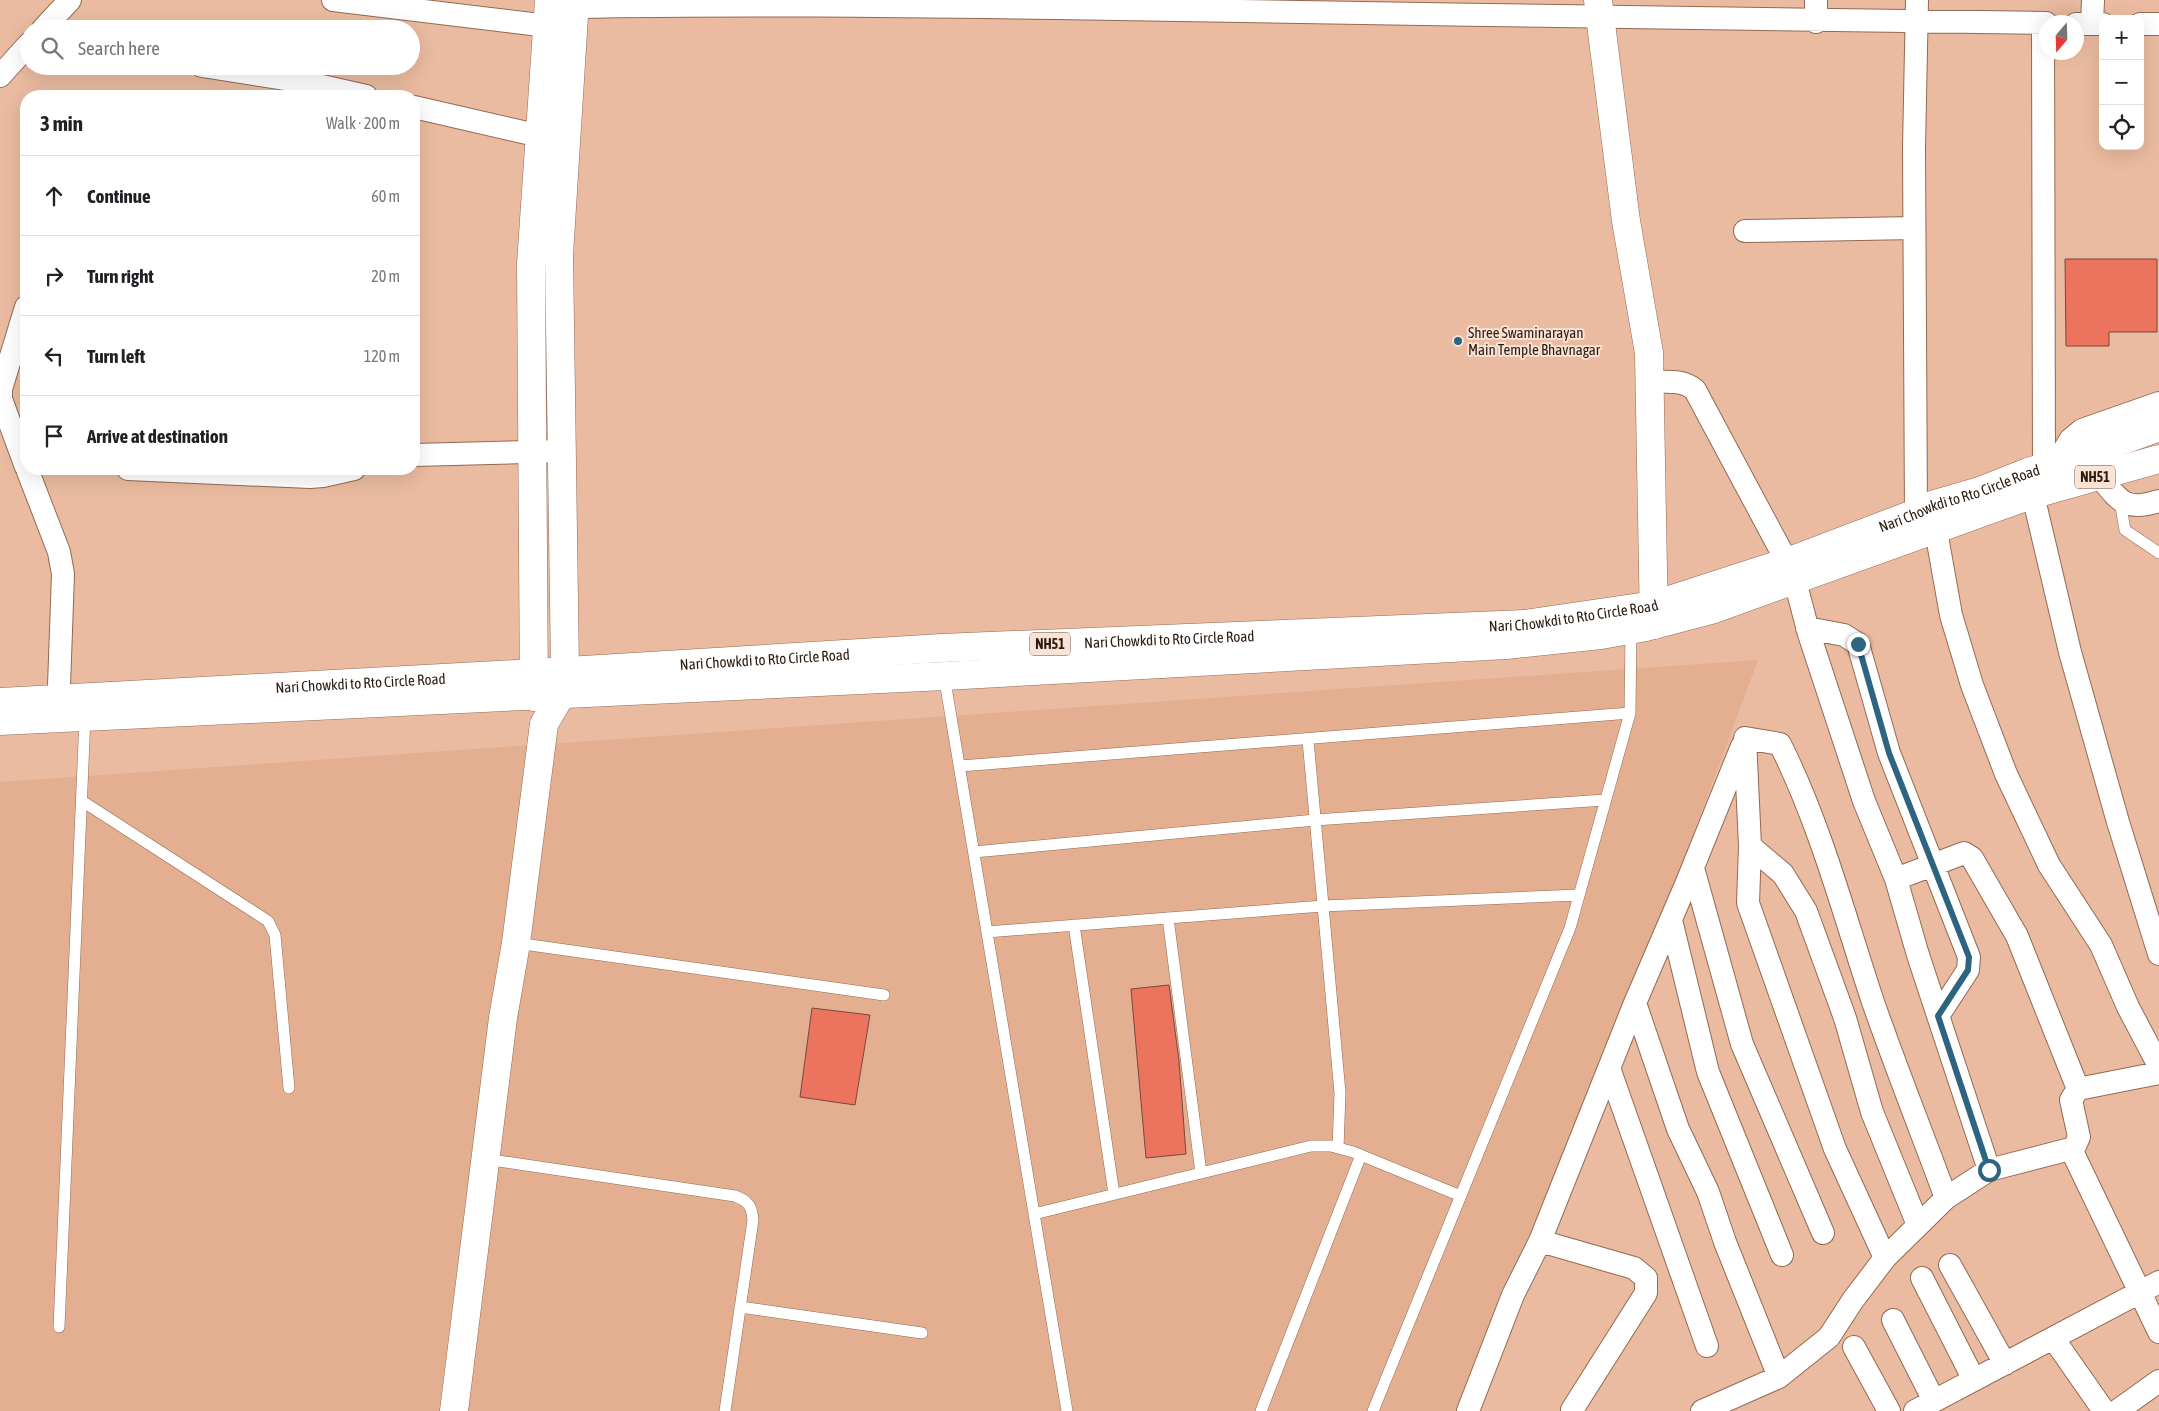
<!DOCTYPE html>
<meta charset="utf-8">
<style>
body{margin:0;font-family:"Asap Condensed",sans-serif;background:#f6f6f6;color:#202124}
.controls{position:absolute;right:15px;top:15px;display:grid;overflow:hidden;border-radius:10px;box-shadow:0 5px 20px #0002}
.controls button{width:45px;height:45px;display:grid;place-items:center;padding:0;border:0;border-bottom:1px solid #e0e0e0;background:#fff;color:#202124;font:25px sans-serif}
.compass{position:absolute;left:2039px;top:15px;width:45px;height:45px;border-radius:50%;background:#fff;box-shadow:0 5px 20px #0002;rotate:199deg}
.stop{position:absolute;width:15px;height:15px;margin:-11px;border:4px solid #2d647f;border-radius:50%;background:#fff}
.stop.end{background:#2d647f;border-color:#fff;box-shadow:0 1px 5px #0008}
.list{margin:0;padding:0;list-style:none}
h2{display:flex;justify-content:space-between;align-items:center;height:65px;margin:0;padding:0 20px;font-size:21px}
h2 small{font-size:16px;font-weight:400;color:#757577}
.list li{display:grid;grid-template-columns:32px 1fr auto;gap:15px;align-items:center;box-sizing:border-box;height:80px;padding:0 20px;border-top:1px solid #e0e0e0}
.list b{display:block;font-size:19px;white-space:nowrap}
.list em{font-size:16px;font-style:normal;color:#757577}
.icon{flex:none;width:28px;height:28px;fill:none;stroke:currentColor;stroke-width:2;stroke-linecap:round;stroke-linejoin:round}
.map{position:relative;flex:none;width:2159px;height:1411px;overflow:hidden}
.search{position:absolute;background:#fff;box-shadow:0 5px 20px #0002;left:20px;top:20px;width:400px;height:55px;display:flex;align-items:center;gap:12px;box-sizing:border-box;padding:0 18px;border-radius:28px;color:#757577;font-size:19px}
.panel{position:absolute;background:#fff;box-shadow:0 5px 20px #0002;left:20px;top:90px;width:400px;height:385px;border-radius:20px}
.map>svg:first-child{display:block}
.built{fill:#e3af90}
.building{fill:#ec735d;stroke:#76493f}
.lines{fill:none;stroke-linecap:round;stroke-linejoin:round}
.lane-casing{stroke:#936a51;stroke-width:12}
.street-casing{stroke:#936a51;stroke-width:24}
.secondary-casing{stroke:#936a51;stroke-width:29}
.highway-casing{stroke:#936a51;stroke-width:29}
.lane{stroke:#fff;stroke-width:11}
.street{stroke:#fff;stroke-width:22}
.secondary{stroke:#fff;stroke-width:28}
.highway{stroke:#fff;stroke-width:28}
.route{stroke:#2d647f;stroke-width:6}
.poi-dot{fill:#2d647f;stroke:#fae2d4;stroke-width:2}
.labels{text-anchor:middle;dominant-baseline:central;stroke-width:4;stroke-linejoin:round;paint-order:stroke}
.shield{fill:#fae2d4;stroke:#6a574c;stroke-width:1}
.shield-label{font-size:14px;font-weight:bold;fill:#2d1c12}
.poi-label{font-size:15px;fill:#2d1c12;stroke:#fae2d4;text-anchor:start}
.street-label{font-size:15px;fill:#2d1c12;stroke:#fae2d4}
</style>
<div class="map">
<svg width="2159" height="1411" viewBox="0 0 2159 1411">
<rect width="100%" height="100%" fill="#eabba0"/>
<path class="built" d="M 1758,660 L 1479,1411 L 0,1411 L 0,782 Z"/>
<path class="building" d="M 2065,259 L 2157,259 L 2157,332 L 2109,332 L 2109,346 L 2066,346 Z
M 1169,985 L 1179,1061 L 1186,1154 L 1146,1158 L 1131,989 Z
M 812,1008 L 870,1015 L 855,1105 L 800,1097 Z"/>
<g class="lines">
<g class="lane-casing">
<path id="lane" d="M 2120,501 L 2125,530 L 2159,553
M 944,675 L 1067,1411
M 1308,740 L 1340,1093 L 1338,1148
M 960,766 L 1630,713
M 82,801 L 268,921 L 275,935 L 289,1088
M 974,852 L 1315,820 L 1605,800
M 1168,918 L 1201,1173
M 1074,925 L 1114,1194
M 987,932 L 1323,906 L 1579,895
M 516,943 L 884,995
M 485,1159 L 735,1196 C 748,1201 752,1206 753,1220 L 725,1411
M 1034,1214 L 1311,1146 L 1331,1146 L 1353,1152 L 1461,1196
M 740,1307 L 922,1333
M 59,1327 L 85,717
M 1261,1411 L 1361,1155
M 1373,1411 L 1570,928 L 1630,713 L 1631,628"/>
</g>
<g class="street-casing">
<path id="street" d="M 333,0 L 548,26
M 1816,0 L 1816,22
M 558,5 L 575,7 C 736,4 896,6 1056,8 C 1386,12 1716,21 2046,23
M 2043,23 L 2044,466
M 2076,24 L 2103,24
M 2092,24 L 2093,0
M 2140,24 L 2159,24
M 43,29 L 70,0
M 202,66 L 304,82 L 366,96
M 0,76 L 29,44
M 414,107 L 540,136
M 1745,231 L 1914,228
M 26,307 L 1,389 L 1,399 L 26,467
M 1650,382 C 1666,382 1683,379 1695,390 L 1787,562
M 414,455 L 562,451
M 2057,462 L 2070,440 L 2082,430 L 2159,403
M 27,469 L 59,552 L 63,574 L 58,714
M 128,469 L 310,477 L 323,476 L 354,469
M 2099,476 C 2120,501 2124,512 2159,501
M 2029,478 L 2070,652 L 2118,822 L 2159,954
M 1916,513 L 1914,148 L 1917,0
M 1933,514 L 1951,615 L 1972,685 L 2006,774 L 2049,865 L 2101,945 L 2128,1007 L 2159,1066
M 1795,581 L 1809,634 L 1864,801 L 1896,879 L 1918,955 L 1989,1170
M 1807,628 L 1844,635 L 1858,644 L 1889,753 L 1969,957 L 1968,970 L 1938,1016
M 1742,746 L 1687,882 L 1635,1003 L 1678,1129 L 1708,1192 L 1725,1242 L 1779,1377
M 1750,846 L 1783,874 L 1806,911 L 1845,1018 L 1872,1112 L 1918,1225
M 1693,868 L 1742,1044 L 1823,1233
M 1896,879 L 1964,853 L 1972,858 L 2017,936 L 2078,1089
M 1671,920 L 1708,1072 L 1782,1255
M 1609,1068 L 1707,1346
M 2071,1149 L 2159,1332
M 1540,1241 L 1634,1268 L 1646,1278 L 1646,1293 L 1572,1410
M 1885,1258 L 1835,1149 L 1748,903 L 1750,846 L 1745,738 L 1780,744 C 1821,826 1844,915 1873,1002 C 1896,1068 1922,1133 1946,1198
M 1950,1265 L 2005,1364
M 1922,1278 L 1974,1380
M 1893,1320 L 1934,1401
M 2053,1338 L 2104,1411
M 1854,1347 L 1889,1411
M 1468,1411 L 1513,1295 L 1540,1241 L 1635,1003
M 1702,1411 L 1779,1377 L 1829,1337 L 1853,1300 L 1885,1258 L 1946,1198 L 1989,1170 L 2074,1148 L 2079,1137 L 2071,1100 L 2078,1089 L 2159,1073
M 1915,1411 L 2159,1282
M 2117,1411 L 2159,1381"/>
</g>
<g class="secondary-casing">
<path id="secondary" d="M 1598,0 L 1626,221 L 1649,353 L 1654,625
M 534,697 L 531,264 L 549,0
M 454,1411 L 503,1018 L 516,943 L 544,724 L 561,695 L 565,671 L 559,255 L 575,0"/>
</g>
<g class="highway-casing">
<g id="highway">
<path id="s1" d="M 0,702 L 534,673 L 942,648 L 1525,624 L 1654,605 L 1787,562 L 1916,513 L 1932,505 L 1980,491 L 2028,472 L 2074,458 L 2159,427"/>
<path d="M 0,721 L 945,676 L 1506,645 L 1601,635 L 1646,627 L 1711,610 L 2031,495 L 2159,459"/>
</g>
</g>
<use href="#lane" class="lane"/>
<use href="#street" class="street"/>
<use href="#secondary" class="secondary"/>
<use href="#highway" class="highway"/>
</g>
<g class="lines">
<path class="route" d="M 1858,644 L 1889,753 L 1969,957 L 1968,970 L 1938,1016 L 1989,1170"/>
</g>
<circle class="poi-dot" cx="1458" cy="341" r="5"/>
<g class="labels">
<g class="shield">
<rect x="2075" y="465.5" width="40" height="23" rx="4"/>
<rect x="1030" y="632.5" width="40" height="23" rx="4"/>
</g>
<g class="shield-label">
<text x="2095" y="477">NH51</text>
<text x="1050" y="644">NH51</text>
</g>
<g class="poi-label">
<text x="1468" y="332">Shree Swaminarayan<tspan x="1468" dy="17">Main Temple Bhavnagar</tspan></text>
</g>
<g class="street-label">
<text stroke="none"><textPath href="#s1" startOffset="1981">Nari Chowkdi to Rto Circle Road</textPath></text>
<text stroke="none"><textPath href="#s1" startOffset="1576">Nari Chowkdi to Rto Circle Road</textPath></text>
<text stroke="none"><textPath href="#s1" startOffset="1171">Nari Chowkdi to Rto Circle Road</textPath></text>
<text stroke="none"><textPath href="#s1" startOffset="766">Nari Chowkdi to Rto Circle Road</textPath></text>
<text stroke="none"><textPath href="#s1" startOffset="361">Nari Chowkdi to Rto Circle Road</textPath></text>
</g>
</g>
</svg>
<div class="controls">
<button>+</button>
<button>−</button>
<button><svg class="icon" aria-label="locate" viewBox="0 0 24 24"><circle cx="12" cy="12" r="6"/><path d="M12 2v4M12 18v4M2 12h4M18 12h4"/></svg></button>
</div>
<svg class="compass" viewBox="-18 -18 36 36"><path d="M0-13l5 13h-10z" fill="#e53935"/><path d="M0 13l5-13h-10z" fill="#757577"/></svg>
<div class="stop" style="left:1989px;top:1170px"></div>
<div class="stop end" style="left:1858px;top:644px"></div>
<div class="search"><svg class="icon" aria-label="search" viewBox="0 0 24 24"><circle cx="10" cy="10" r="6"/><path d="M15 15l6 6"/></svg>Search here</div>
<section class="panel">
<h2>3 min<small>Walk · 200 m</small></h2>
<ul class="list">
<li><svg class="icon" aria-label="ahead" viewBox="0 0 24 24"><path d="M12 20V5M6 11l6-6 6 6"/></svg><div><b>Continue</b></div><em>60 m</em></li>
<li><svg class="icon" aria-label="right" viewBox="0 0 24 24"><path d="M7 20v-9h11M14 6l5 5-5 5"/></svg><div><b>Turn right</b></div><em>20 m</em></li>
<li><svg class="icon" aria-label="left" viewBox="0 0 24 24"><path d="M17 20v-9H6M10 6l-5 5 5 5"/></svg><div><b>Turn left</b></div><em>120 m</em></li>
<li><svg class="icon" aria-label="arrive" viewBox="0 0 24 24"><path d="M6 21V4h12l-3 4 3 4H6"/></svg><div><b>Arrive at destination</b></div></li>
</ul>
</section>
</div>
